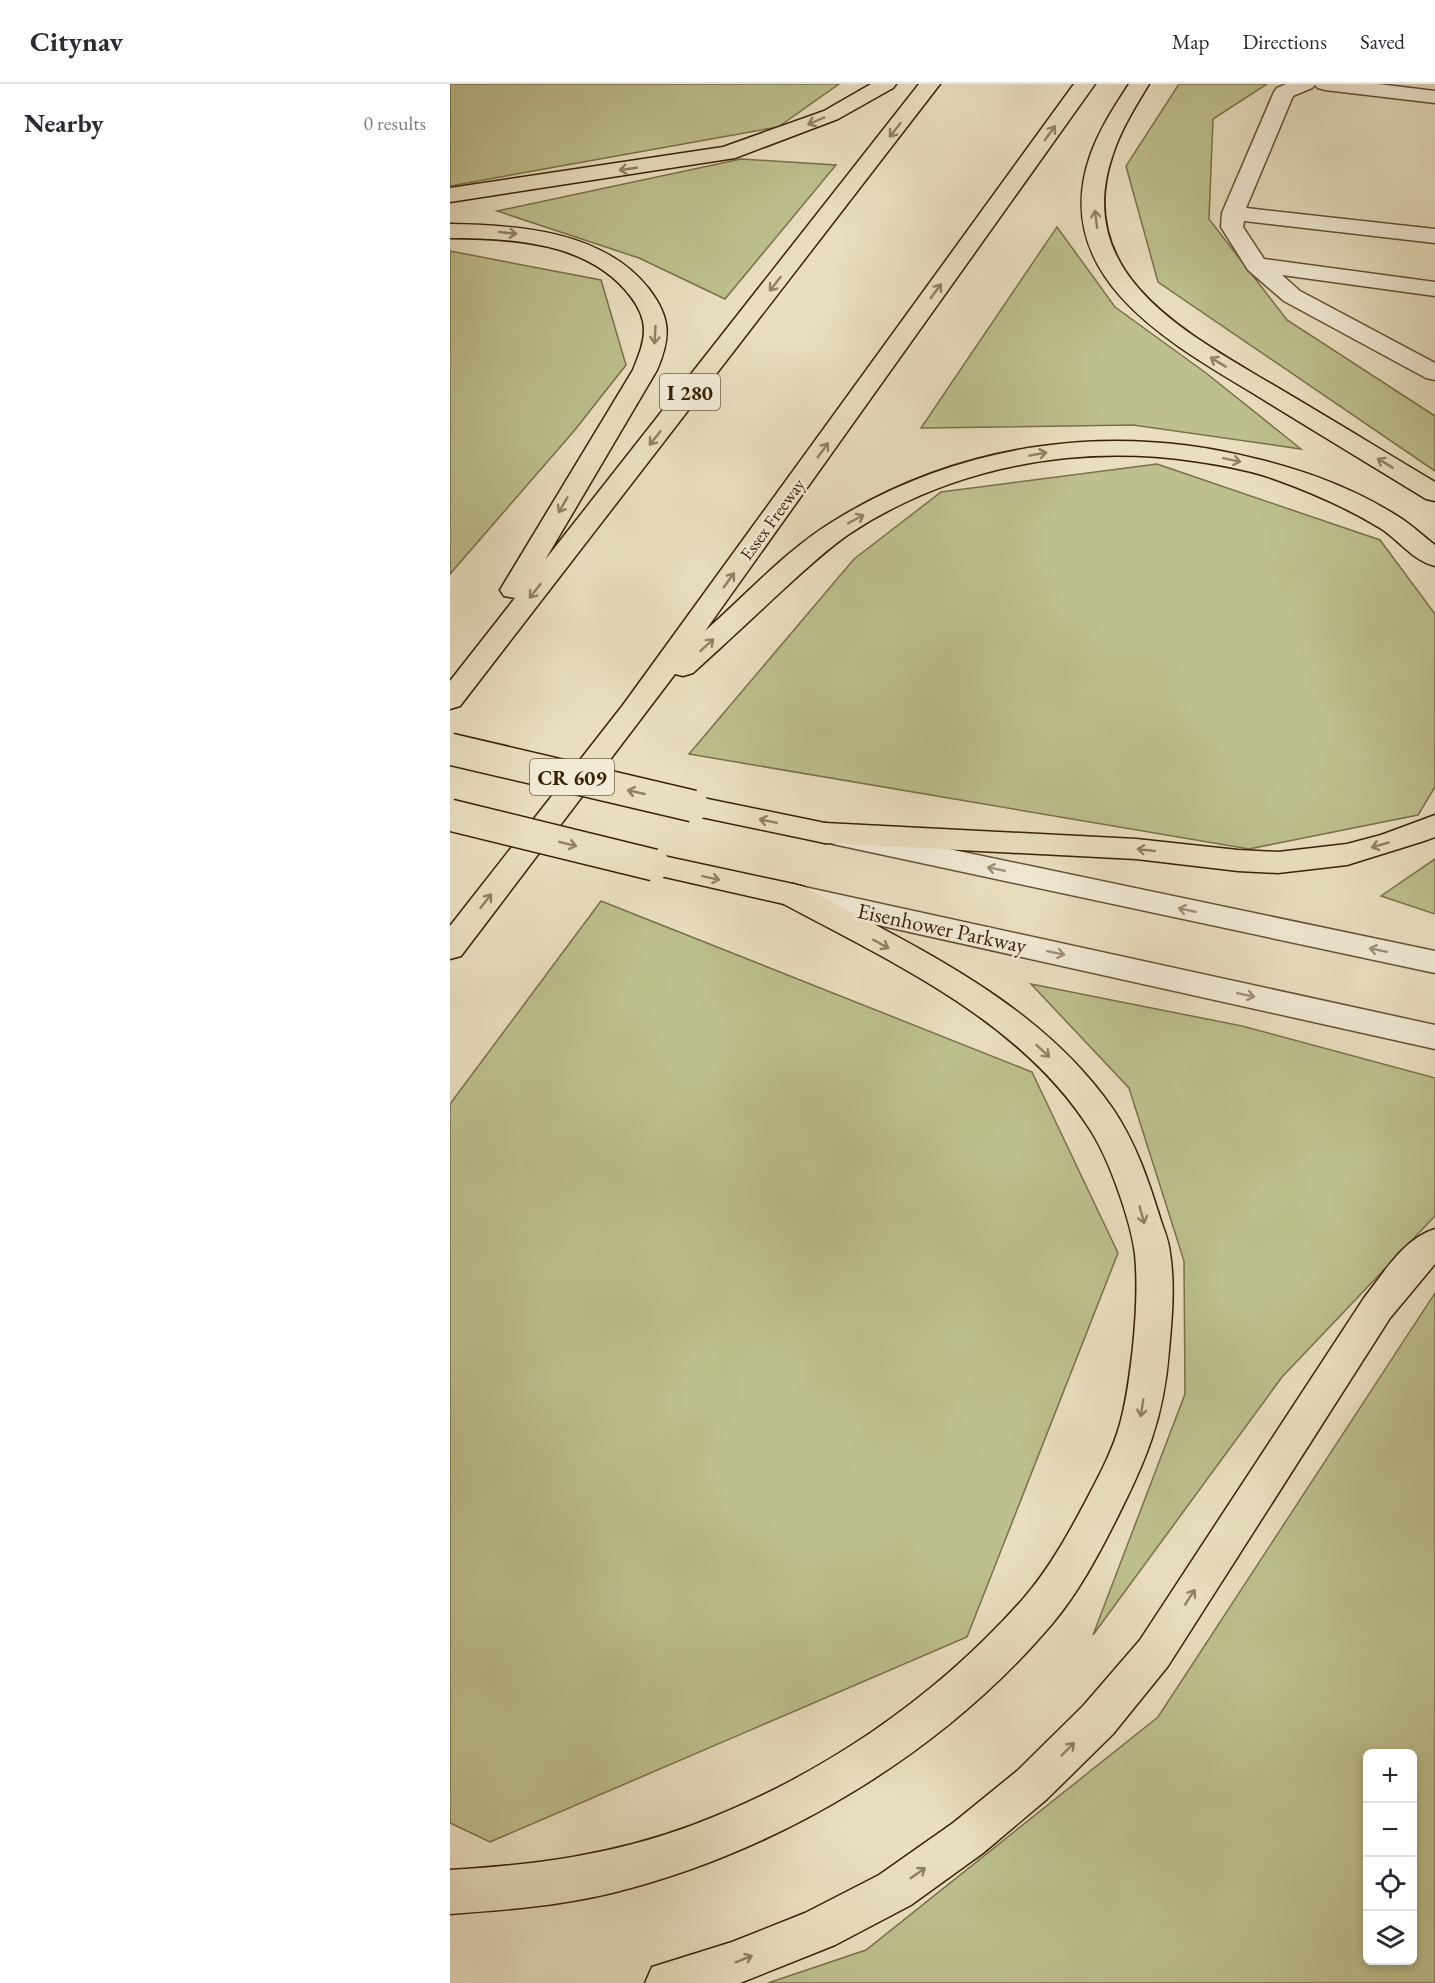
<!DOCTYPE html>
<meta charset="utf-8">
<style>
body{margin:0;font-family:"EB Garamond",serif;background:#f7f7f7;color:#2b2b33}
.controls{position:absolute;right:18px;bottom:18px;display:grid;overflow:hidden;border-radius:9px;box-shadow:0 3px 9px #0003}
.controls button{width:54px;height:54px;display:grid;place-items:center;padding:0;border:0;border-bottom:2px solid #e1e1e2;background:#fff;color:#2b2b33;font:30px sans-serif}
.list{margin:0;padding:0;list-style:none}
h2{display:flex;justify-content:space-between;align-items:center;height:78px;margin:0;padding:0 24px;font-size:26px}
h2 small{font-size:20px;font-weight:400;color:#7c7c81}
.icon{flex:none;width:33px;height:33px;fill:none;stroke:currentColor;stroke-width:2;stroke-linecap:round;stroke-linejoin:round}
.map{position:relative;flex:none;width:985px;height:1899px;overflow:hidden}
header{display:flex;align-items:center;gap:36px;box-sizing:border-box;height:84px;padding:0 30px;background:#fff;border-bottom:2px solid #e1e1e2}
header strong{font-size:28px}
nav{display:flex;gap:33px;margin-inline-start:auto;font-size:21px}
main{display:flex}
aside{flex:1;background:#fff}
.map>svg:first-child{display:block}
.green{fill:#bdc08e;stroke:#7a704a;stroke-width:1.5;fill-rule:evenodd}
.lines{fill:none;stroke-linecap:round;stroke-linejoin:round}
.minor-casing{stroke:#645034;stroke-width:3}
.major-casing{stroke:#382006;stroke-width:3}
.highway-casing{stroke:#382006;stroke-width:3}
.minor{fill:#f1ead6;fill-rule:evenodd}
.major{fill:#e9dfc0;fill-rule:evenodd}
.highway{fill:#e9dfc0;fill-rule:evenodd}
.major-bridge-casing{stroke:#382006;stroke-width:34;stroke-linecap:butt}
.major-bridge{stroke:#e9dfc0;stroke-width:31}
.oneway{stroke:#908063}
.oneway2{stroke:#9e8f78}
.labels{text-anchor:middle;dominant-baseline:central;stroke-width:5;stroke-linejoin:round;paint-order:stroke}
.far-street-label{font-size:18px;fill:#382006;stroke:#f1ead6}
.shield{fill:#f1ead6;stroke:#705d44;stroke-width:1.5}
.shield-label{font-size:21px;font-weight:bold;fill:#382006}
.street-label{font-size:22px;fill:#382006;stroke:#f1ead6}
</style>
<header>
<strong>Citynav</strong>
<nav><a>Map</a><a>Directions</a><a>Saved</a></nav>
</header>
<main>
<aside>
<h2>Nearby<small>0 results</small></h2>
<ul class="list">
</ul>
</aside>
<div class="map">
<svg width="985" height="1899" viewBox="0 0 985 1899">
<rect width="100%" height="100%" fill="#e9dfc0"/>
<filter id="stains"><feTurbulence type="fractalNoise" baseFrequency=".00333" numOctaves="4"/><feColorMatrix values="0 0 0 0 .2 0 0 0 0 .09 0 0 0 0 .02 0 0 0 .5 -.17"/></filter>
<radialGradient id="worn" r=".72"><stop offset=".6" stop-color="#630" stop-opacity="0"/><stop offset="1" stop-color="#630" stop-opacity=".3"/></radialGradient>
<path class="green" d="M 0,0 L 389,0 L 328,43 L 0,102 Z
M 729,0 L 817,0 L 763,35 L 759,135 L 837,236 L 985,332 L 985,387 L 708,198 L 676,82 Z
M 291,75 L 386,81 L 275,215 L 189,174 L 47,127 Z
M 607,143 L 665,223 L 756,289 L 851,365 L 683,341 L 471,344 Z
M 0,167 L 151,196 L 176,281 L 124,347 L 0,490 Z
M 707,380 L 930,456 L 985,530 L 985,703 L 968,731 L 799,765 L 239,670 L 404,475 L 491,408 Z
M 985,775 L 985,830 L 931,812 Z
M 151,817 L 582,988 L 668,1169 L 517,1553 L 40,1758 L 0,1739 L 0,1020 Z
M 581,900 L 792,942 L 985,994 L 985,1132 L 832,1293 L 643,1551 L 735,1310 L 734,1177 L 679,1004 Z
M 985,1209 L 985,1899 L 318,1899 L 416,1866 L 708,1633 ZM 918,1670 L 962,1670 L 962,1876 L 918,1876 Z"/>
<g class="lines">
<g class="minor-casing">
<path id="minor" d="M 836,0 L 928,0 L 985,7 L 985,19 L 875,6 L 868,4 L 865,1 L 862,4 L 843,12 L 796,124 L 985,145 L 985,159 L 794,137 L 793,143 L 814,175 L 985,198 L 985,212 L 832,191 L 850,207 L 985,279 L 985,296 L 976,294 L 834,217 L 798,186 L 771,143 L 772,129 L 824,8 L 827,4 Z
M 394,743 L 985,867 L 985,889 L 383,760 L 379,753 L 383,746 Z
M 345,801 L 985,941 L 985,965 L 334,820 L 329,812 L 334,804 Z"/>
</g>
<g class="major-casing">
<path id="major" d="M 243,712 L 375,739 L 386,742 L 390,749 L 386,756 L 375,759 L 232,729 L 228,722 L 232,715 Z
M 204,770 L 343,800 L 354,803 L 359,811 L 354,819 L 343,822 L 193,788 L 189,781 L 193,774 Z"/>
</g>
<g class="highway-casing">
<path id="highway" d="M 421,0 L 446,0 L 443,4 L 388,35 L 285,74 L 0,118 L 0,104 L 273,63 L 374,27 Z
M 469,0 L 490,0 L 10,622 L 0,625 L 0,597 L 65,514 L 54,512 L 50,506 L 183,286 C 188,273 194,260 194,246 C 194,234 188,222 181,213 C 140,158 62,154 0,154 L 0,140 C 68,141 154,147 199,205 C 221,234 221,253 207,286 L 95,476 Z
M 624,0 L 645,0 L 255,547 C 297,510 338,464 387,435 C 513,358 664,338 807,375 C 857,387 905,405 949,433 C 962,441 973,452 985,461 L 985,482 C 963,477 948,455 930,444 C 897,424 863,409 827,396 C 800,386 771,381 743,377 C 624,360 500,383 399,450 C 372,469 347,493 323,515 C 297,540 270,564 243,589 L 233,592 L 225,590 L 11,872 L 0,875 L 0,842 L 173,621 Z
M 679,0 L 699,0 C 685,23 670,47 662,73 C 624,188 731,246 813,295 C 871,329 928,364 985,398 L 985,417 L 976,415 C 917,379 859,344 801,308 C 716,257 599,191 640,72 C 649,46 664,23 679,0 Z
M 985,731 L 985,753 L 974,757 L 897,781 L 828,789 L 788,787 L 686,775 L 375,759 L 364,756 L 360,749 L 364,742 L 375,739 L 686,755 L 788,766 L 828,768 L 897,760 L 931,751 Z
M 343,800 L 354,803 C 465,863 589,918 663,1025 C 686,1059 699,1098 711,1137 C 715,1148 719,1158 720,1169 C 725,1201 722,1234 719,1266 C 714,1334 696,1377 666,1436 C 648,1472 628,1509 602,1540 C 491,1671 327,1768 162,1809 C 108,1822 55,1826 0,1830 L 0,1786 C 84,1781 163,1771 243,1741 C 368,1694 484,1616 573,1515 C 600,1484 620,1447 639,1411 C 651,1388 663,1365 670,1340 C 677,1315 680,1289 683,1263 C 686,1233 688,1201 685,1170 C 681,1137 659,1075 641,1047 C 571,936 443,879 332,819 L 327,811 L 332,803 Z
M 985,1145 L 985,1180 L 940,1234 L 718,1582 L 663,1650 L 597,1715 L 533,1769 L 461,1821 L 385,1861 L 290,1899 L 195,1899 L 202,1883 L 282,1858 L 355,1829 L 429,1791 L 503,1739 L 567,1687 L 633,1622 L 690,1556 L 914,1214 C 934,1189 953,1155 985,1145 Z"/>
</g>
<use href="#minor" class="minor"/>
<use href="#major" class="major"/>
<use href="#highway" class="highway"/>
<g class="major-bridge-casing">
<path id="major-bridge" d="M 0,665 L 243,722
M 0,731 L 204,781"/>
</g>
<use href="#major-bridge" class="major-bridge"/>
</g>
<defs><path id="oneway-shaft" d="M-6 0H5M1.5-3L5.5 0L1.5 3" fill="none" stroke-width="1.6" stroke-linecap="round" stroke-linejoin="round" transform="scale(1.5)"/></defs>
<g class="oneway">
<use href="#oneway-shaft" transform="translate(366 37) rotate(157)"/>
<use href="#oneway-shaft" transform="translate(445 46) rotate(128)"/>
<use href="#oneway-shaft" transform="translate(600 49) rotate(-54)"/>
<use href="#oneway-shaft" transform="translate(178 85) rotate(172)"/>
<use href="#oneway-shaft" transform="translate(646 135) rotate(-97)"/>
<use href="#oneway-shaft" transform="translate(58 149) rotate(6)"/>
<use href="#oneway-shaft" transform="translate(325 200) rotate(128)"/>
<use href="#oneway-shaft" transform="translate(486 207) rotate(-54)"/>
<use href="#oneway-shaft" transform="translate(205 251) rotate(93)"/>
<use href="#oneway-shaft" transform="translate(768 278) rotate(-149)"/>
<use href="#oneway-shaft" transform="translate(205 354) rotate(128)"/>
<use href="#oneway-shaft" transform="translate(373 366) rotate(-54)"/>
<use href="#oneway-shaft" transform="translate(588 370) rotate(-10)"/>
<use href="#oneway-shaft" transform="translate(782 376) rotate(12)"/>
<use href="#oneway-shaft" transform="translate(935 379) rotate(-149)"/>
<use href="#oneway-shaft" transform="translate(113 421) rotate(120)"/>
<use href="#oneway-shaft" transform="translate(406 435) rotate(-28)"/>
<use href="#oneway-shaft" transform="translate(279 496) rotate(-54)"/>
<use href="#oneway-shaft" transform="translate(85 507) rotate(128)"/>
<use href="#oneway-shaft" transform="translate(257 561) rotate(-42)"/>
<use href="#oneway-shaft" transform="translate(186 708) rotate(-167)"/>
<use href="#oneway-shaft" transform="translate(318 737) rotate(-168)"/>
<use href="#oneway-shaft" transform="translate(118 760) rotate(14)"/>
<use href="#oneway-shaft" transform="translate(930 761) rotate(164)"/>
<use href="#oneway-shaft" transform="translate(696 766) rotate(-174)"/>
<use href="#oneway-shaft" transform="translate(261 794) rotate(12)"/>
<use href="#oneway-shaft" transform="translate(36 817) rotate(-52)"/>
<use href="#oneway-shaft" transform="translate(431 860) rotate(29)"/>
<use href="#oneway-shaft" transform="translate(593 967) rotate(42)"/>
<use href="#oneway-shaft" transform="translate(692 1131) rotate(74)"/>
<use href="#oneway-shaft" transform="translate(692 1324) rotate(99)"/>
<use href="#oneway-shaft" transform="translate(740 1513) rotate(-57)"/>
<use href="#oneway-shaft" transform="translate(618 1665) rotate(-45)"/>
<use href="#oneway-shaft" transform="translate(468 1789) rotate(-35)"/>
<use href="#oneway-shaft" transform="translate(294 1875) rotate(-22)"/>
</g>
<g class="oneway2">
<use href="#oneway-shaft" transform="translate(546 785) rotate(-168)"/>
<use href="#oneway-shaft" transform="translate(737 826) rotate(-168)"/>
<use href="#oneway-shaft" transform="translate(928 866) rotate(-168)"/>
<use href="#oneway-shaft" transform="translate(606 869) rotate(12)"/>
<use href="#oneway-shaft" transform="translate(796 911) rotate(12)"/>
</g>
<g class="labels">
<g class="far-street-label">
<text transform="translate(322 435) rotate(-54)">Essex Freeway</text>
</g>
<g class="shield">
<rect x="210" y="290" width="60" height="36" rx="4.5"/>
<rect x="80" y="675" width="84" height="36" rx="4.5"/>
</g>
<g class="shield-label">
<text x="240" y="308">I 280</text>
<text x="122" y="693">CR 609</text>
</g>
<g class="street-label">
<text transform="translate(492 844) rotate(12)">Eisenhower Parkway</text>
</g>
</g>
<rect width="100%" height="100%" filter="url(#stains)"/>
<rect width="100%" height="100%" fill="url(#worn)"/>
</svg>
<div class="controls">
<button>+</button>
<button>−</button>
<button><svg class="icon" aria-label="locate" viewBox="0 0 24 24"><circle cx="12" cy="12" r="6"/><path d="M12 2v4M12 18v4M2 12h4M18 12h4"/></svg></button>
<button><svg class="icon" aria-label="layers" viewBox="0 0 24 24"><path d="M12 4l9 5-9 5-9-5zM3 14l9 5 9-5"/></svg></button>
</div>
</div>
</main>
